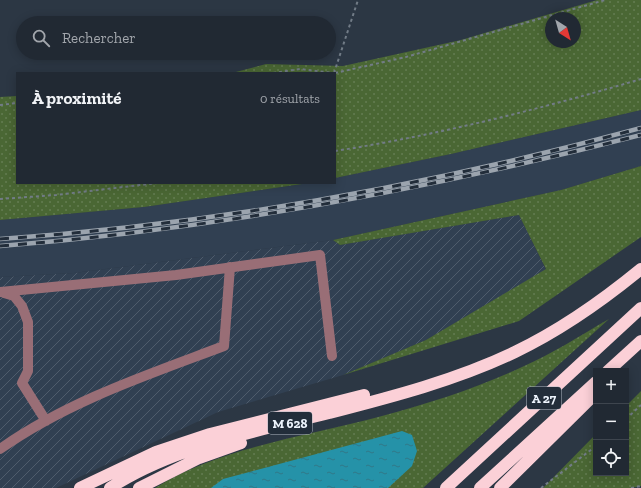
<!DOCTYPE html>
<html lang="fr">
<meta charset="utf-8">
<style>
body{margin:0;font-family:"Zilla Slab",serif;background:#2d353f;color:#f1f3f6}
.controls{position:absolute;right:12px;bottom:12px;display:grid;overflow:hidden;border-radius:0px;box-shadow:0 2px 10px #0003}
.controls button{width:36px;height:36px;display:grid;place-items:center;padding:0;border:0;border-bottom:1px solid #3e454e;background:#212933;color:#f1f3f6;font:20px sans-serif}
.compass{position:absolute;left:545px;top:12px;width:36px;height:36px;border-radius:50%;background:#212933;box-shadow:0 2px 10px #0003;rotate:143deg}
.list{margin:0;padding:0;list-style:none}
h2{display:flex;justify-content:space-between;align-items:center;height:52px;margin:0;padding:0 16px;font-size:17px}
h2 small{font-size:13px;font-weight:400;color:#a2a6ac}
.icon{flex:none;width:22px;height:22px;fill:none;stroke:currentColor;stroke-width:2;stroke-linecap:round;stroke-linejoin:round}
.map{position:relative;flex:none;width:641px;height:488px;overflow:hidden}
.search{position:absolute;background:#212933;box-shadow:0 2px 10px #0003;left:16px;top:16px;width:320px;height:44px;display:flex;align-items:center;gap:10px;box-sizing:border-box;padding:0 14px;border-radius:22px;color:#a2a6ac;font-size:15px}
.panel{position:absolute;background:#212933;box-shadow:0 2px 10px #0003;left:16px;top:72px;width:320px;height:112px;border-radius:0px}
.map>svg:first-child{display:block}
.industrial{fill:url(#industrial-furrows)}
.built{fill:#314052}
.grass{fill:url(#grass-dots);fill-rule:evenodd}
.water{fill:url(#water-ripples)}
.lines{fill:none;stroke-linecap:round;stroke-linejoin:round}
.path{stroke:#727c87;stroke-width:2;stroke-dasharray:3 3;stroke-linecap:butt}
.minor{stroke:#996e76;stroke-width:10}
.highway{stroke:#fbd0d7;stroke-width:12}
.rail-casing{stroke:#9ba4ae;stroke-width:4.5}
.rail{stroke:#222d3a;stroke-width:3;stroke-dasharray:9;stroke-linecap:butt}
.labels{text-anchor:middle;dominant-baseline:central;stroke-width:3;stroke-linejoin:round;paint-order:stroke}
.shield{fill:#222d3a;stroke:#b0b8c2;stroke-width:1}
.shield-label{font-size:13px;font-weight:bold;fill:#edf4fd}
</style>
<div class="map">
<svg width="641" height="488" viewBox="0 0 641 488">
<defs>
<pattern id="industrial-furrows" width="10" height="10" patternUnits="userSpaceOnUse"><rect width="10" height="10" fill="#314052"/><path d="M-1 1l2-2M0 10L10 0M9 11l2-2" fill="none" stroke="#4f5c6c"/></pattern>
<pattern id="grass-dots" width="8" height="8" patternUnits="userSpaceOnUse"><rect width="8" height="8" fill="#4a6734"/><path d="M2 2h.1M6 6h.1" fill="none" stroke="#647d52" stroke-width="1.8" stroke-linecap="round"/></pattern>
<pattern id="water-ripples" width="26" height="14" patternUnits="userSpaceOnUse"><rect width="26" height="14" fill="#2592a8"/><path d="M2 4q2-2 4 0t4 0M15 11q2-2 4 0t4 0" fill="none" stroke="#317888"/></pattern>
</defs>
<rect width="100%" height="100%" fill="#2c3744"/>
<path class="industrial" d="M 519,215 L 546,270 L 426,340 L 343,375 L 218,412 L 56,488 L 0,488 L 0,277 L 74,273 L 333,240 L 340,245 Z"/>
<path class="built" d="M 641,110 L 641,166 L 561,190 L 333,240 L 74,273 L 0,277 L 0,220 L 144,207 L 309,183 L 335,183 L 335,178 L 451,154 Z"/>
<path class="grass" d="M 597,0 L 641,0 L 641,110 L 451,154 L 335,178 L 335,73 L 232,73 L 266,64 L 343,66 L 461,40 ZM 551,18 L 575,18 L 575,42 L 551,42 Z
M 17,96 L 17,183 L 309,183 L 144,207 L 0,220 L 0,97 Z
M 641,166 L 641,237 L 519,321 L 343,375 L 426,340 L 546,269 L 519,215 L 340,245 L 333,240 L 561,190 Z
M 609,319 L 423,488 L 155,488 C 220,447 309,436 382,416 C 430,403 477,388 522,367 C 552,354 581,335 609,319 Z
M 641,391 L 641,486 L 631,488 L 543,488 L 596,434 L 596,473 L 626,473 L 626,406 Z"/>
<path class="water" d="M 402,431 L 412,435 L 417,451 L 412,466 L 388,488 L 211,488 L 223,479 Z"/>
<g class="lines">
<path class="path" d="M 273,73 L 300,69 L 333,73
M 334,73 L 358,0
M 335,73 L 406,57 L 605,0
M 0,105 L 17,103
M 335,151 C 438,135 541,109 641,79
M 0,199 L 56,195 L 157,183
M 626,419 L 641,405
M 541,488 L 596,446
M 631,488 L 641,486"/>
<path class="minor" d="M 0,292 L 176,275 L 320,255 L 332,356
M 4,293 L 14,296 L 22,306 L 28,322 L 28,371 L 22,383 L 46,421
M 0,449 C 68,401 147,375 224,346 L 230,267"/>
<path class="highway" d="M 608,371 L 641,341
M 80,488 L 156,452 L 210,434 L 364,395
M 110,488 C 172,447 257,431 329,413 C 391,397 457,380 515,352 C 561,330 602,301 641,269
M 139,488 L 199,458 L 241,443
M 446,488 L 641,308
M 480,488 L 596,382
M 500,488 L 596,393"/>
<g class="rail-casing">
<path id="rail" d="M 0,239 C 216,224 432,185 641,128
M 0,246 C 217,229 430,189 641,135"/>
</g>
<use href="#rail" class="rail"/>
</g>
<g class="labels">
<g class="shield">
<rect x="527" y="387" width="34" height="22" rx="3"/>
<rect x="268" y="412" width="44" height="22" rx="3"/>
</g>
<g class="shield-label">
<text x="544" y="398">A 27</text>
<text x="290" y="423">M 628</text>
</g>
</g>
</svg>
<div class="controls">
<button>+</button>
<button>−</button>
<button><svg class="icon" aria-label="locate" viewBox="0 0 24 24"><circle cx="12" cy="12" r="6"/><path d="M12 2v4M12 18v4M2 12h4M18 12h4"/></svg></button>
</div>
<svg class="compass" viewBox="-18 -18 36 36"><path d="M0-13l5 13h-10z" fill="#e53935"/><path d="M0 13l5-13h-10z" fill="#a2a6ac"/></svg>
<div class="search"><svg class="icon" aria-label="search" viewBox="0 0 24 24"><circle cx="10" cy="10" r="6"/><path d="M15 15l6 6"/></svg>Rechercher</div>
<section class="panel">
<h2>À proximité<small>0 résultats</small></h2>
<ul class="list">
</ul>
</section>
</div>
